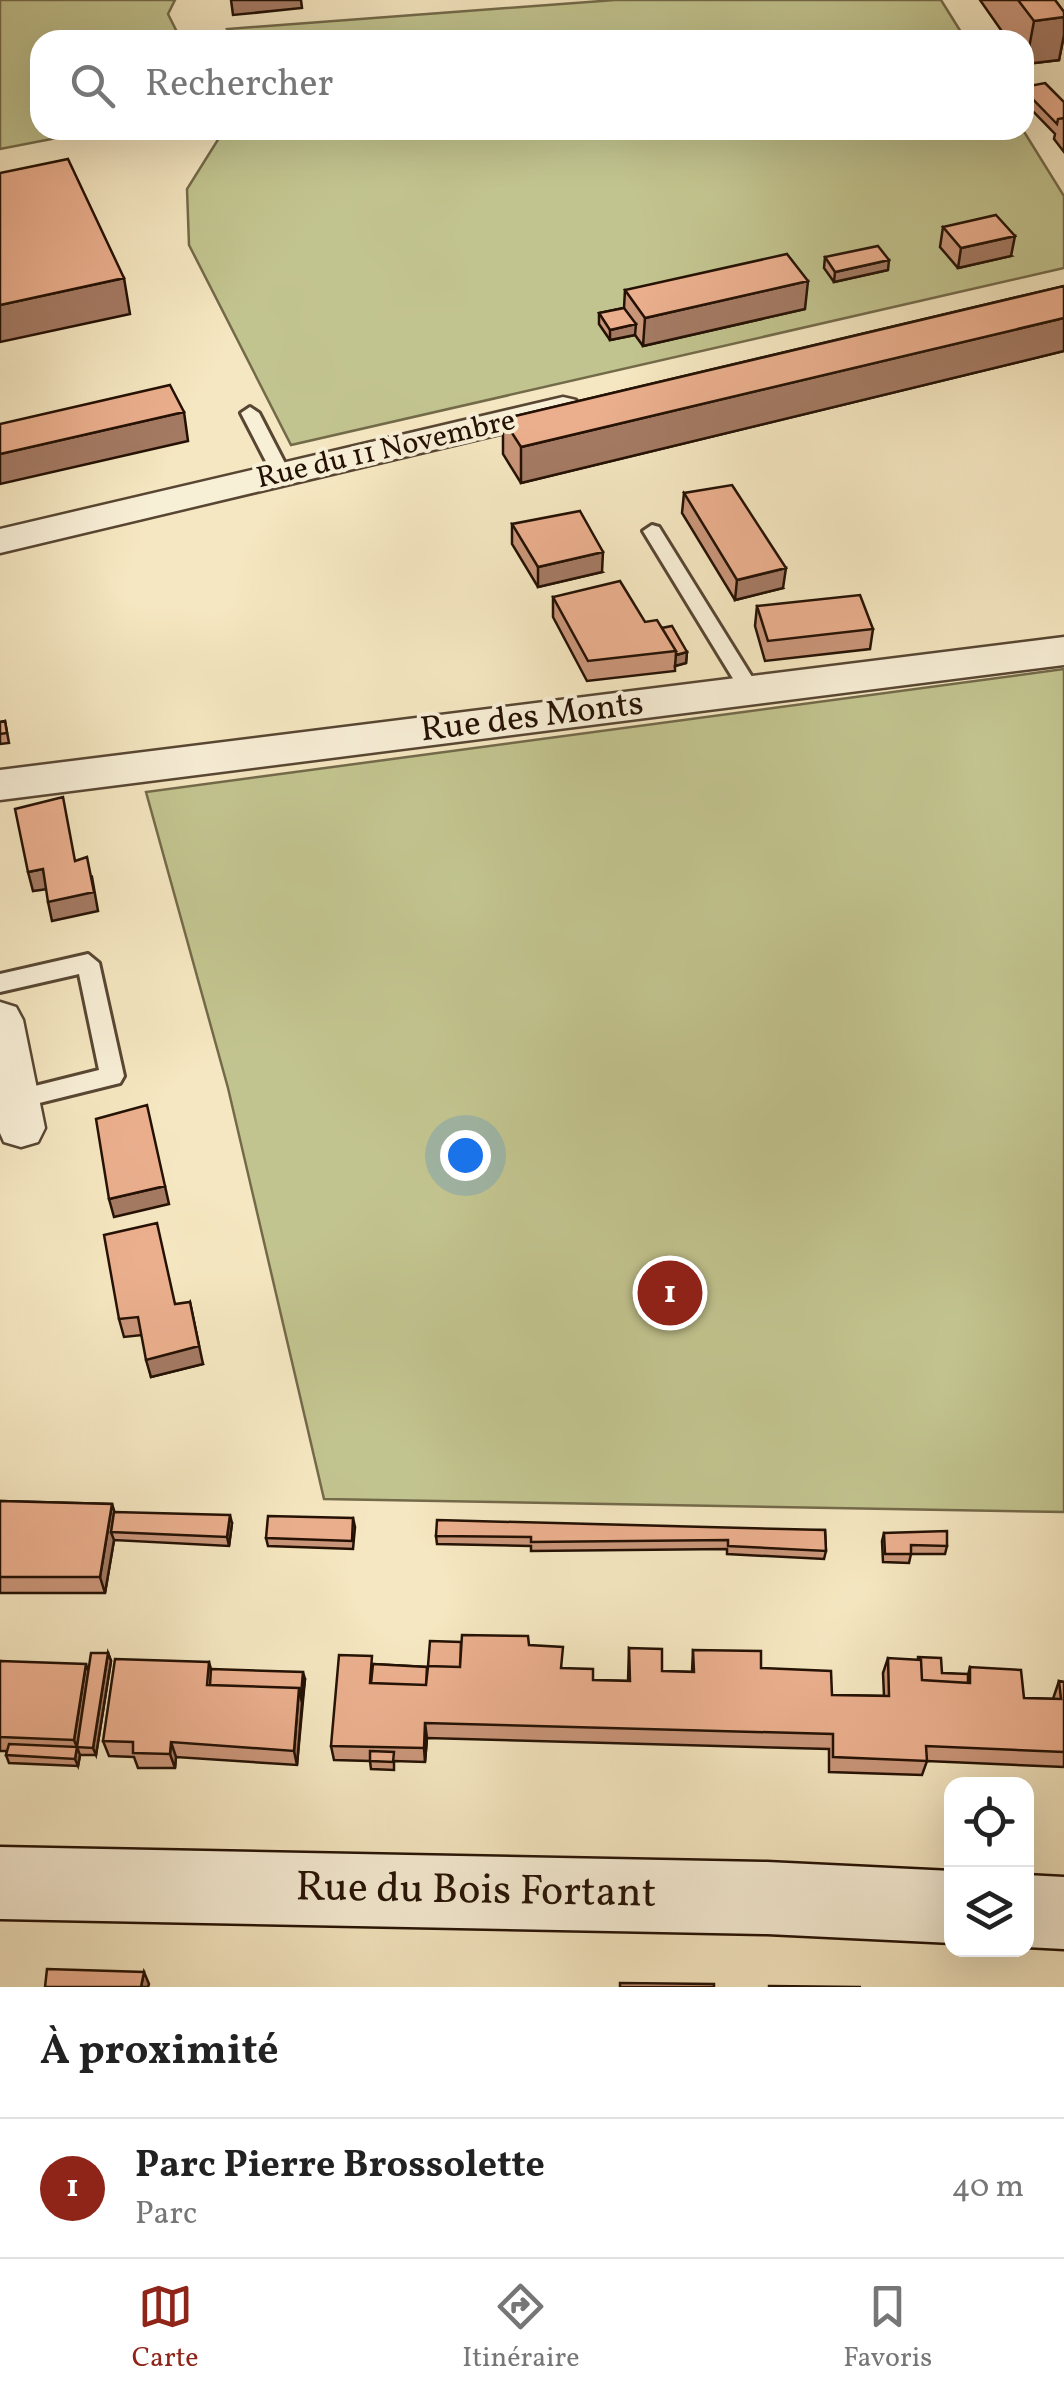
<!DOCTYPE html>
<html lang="fr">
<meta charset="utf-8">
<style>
body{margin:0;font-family:Vollkorn,serif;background:#f2f2f2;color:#222}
.controls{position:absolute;right:30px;bottom:30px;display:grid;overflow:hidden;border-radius:20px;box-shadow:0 10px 40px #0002}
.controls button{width:90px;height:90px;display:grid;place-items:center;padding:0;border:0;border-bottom:2px solid #e0e0e0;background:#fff;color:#222;font:50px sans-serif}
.you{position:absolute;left:465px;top:1155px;width:35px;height:35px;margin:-25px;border:8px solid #fff;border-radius:50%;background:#1a73e8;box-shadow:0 0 0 15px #1a73e833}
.badge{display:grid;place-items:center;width:65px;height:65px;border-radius:50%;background:#8f2418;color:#fff;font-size:32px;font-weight:700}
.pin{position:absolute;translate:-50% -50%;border:5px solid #fff;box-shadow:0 2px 10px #0006}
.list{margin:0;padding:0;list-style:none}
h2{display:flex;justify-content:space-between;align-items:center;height:130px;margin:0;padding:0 40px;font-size:42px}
h2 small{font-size:32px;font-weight:400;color:#767676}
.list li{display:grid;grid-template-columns:65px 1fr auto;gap:30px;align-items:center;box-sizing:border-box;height:140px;padding:0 40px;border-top:2px solid #e0e0e0}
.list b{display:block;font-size:38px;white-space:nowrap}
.list p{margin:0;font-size:32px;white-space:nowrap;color:#767676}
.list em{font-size:32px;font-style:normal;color:#767676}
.icon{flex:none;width:55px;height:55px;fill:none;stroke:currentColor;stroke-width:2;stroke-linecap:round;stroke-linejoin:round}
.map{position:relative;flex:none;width:1064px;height:1987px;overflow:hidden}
.search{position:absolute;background:#fff;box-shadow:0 10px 40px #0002;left:30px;right:30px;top:30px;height:110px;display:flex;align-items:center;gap:25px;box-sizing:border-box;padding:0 35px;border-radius:30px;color:#767676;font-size:38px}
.sheet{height:270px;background:#fff}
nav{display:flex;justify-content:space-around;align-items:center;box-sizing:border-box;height:140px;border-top:2px solid #e0e0e0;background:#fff;font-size:28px;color:#767676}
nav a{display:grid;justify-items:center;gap:5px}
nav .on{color:#8f2418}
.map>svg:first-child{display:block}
.green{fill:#c2c48f;stroke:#736a4a;stroke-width:2.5}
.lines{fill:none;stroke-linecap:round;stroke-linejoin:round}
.lane-casing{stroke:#584633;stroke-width:6}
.street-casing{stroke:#584633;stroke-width:5}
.secondary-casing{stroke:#241104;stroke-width:5}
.lane{fill:#f8efd7;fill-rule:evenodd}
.street{fill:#f8efd7;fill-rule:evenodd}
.secondary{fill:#f8efd7;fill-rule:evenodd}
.wall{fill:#ca967a;stroke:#241104;stroke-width:2.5}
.shaded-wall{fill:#a47a63;stroke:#241104;stroke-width:2.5}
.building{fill:#ebaf8e;stroke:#241104;stroke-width:2.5}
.labels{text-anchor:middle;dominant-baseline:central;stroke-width:8;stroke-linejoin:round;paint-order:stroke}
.far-street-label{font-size:30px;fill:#241104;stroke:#f8efd7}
.street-label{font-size:35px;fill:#241104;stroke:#f8efd7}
.near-street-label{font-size:42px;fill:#241104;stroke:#f8efd7}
</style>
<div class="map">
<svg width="1064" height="1987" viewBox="0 0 1064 1987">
<rect width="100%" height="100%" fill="#f5e7c1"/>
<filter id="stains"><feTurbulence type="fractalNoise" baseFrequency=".002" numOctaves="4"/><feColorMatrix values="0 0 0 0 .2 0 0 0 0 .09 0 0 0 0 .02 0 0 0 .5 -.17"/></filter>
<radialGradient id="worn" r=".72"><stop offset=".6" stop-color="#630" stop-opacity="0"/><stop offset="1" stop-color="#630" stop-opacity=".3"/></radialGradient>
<path class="green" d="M 0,0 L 175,0 L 168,14 L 181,40 L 40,40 L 40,130 L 98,130 L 0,149 Z
M 615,0 L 941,0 L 966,40 L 232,40 L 227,29 Z
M 224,130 L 1023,130 L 1064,196 L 1064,268 L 291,445 L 189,245 L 187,189 Z
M 1064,669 L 1064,1512 L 324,1499 L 228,1088 L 146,792 Z"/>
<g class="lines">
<g class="lane-casing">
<path id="lane" d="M 250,407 L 259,413 L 291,475 L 289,479 L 282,481 L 273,475 L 241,413 Z
M 652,525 L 659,527 L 757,685 L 760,690 L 757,695 L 743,695 L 643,531 Z
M 88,954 L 99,963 L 124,1076 L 120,1083 L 15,1109 L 7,1107 L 3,1100 L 7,1093 L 99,1070 L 79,974 L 0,992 L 0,974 Z"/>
</g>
<g class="street-casing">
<path id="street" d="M 563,397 L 576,400 L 581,408 L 576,416 L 0,553 L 0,529 Z
M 1064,637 L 1064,665 L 0,800 L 0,770 Z
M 0,1002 L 16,1007 L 23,1020 L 45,1128 L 38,1142 L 21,1147 L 4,1142 L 0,1133 Z"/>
</g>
<g class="secondary-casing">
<path id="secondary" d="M 0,1847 L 767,1862 L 952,1871 L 952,1943 L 767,1934 L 0,1919 Z
M 1026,1875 L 1064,1877 L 1064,1949 L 1026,1947 Z"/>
</g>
<use href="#lane" class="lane"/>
<use href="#street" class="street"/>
<use href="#secondary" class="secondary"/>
</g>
<path class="wall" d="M 980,0 L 1055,0 L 1064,12 L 1064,35 L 1059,60 L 1026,64 L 1024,62 L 1024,40 L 1008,40 Z
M 1024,87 L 1064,102 L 1064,152 L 1054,139 L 1055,134 L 1024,102 Z
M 943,227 L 1011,256 L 958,268 L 940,247 Z
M 825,257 L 888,270 L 834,282 L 824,268 Z
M 1064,286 L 1064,351 L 521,483 L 503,454 L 503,419 Z
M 625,290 L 805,309 L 643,346 L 635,335 L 610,340 L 599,324 L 599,313 L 624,308 Z
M 684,493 L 783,588 L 735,600 L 682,513 Z
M 512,524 L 602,572 L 538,587 L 512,544 Z
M 553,597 L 662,628 L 687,652 L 686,663 L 675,666 L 675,671 L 587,681 L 553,617 Z
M 757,606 L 873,629 L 870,649 L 765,661 L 755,626 Z
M 5,721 L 9,743 L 0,744 L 0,722 Z
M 175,1304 L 203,1364 L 151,1377 L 142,1335 L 124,1337 L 119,1319 Z
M 0,1501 L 112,1504 L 114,1512 L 232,1523 L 229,1546 L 114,1540 L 105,1593 L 0,1593 Z
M 353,1518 L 355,1527 L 353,1549 L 268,1546 L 266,1538 Z
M 825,1530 L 826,1551 L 824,1559 L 727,1554 L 727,1549 L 531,1551 L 531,1546 L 437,1544 L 436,1536 Z
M 884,1533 L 947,1546 L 945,1554 L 911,1554 L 909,1563 L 883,1562 L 882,1541 Z
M 529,1645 L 562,1668 L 593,1680 L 628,1681 L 629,1648 L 662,1671 L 692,1672 L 693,1650 L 761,1668 L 832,1695 L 884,1696 L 883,1673 L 888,1658 L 942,1673 L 968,1675 L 970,1667 L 1024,1698 L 1053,1699 L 1059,1681 L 1064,1682 L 1064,1767 L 927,1761 L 922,1775 L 829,1772 L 829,1749 L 427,1738 L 425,1762 L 394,1761 L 394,1770 L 371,1769 L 370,1761 L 334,1760 L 331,1746 L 373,1664 L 427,1667 Z
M 108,1653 L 111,1661 L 96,1755 L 80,1755 L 78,1766 L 9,1763 L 6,1755 L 7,1751 L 0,1751 L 0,1661 L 88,1671 Z
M 209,1662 L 211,1669 L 305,1679 L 297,1765 L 176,1757 L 175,1768 L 138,1768 L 134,1757 L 109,1756 L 103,1741 Z"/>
<path class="shaded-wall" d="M 231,0 L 301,0 L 302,8 L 233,15 Z
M 1064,17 L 1064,35 L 1059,60 L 1026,64 L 1034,21 Z
M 1015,236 L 1011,256 L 958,268 L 961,248 Z
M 889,260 L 888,270 L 834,282 L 835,272 Z
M 124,278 L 130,314 L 0,342 L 0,305 Z
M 808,281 L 805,309 L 643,346 L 645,318 Z
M 1064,318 L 1064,351 L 521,483 L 521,447 Z
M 636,324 L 635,335 L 610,340 L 610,330 Z
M 184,412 L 188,441 L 0,484 L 0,454 Z
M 603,552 L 602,572 L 538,587 L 538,567 Z
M 786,568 L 783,588 L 735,600 L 737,580 Z
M 687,652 L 686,663 L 675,666 L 676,655 Z
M 43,869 L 48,889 L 33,891 L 28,872 Z
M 92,877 L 98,911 L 52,921 L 48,902 Z
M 165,1186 L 169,1204 L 114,1217 L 109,1199 Z
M 190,1302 L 203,1364 L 151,1377 L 146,1360 Z
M 112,1504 L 117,1520 L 111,1532 L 114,1540 L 105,1593 L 100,1577 Z
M 230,1515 L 232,1523 L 229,1546 L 227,1537 Z
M 108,1653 L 111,1661 L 96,1755 L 93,1748 Z
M 86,1664 L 91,1679 L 77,1747 L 74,1740 Z
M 303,1672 L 305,1679 L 302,1703 L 301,1695 Z
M 299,1688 L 302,1703 L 297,1765 L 294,1751 Z
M 425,1723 L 427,1738 L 425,1762 L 424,1748 Z
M 171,1742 L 176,1757 L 175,1768 L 170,1754 Z
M 77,1747 L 80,1755 L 78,1766 L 75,1759 Z
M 144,1972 L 149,1984 L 148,1987 L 141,1987 Z"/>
<path class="building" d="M 1018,0 L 1055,0 L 1064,12 L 1064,17 L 1034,21 Z
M 1045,83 L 1064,102 L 1064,118 L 1058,119 L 1057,124 L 1024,90 L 1024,87 Z
M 68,159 L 124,278 L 0,305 L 0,173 Z
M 996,215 L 1015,236 L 961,248 L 943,227 Z
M 878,246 L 889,260 L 835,272 L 825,257 Z
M 787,254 L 808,281 L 645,318 L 625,290 Z
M 1064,286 L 1064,318 L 521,447 L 503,419 Z
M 624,308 L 636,324 L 610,330 L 599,313 Z
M 170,385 L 184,412 L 0,454 L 0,424 Z
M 732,485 L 786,568 L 737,580 L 684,493 Z
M 580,511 L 603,552 L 538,567 L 512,524 Z
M 620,581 L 645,622 L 657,620 L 676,651 L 588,661 L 553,597 Z
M 860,595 L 873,629 L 768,641 L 757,606 Z
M 672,626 L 687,652 L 676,655 L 676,651 L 662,628 Z
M 5,721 L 7,733 L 0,734 L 0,722 Z
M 63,797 L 75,861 L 87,857 L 94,892 L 48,902 L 43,869 L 28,872 L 15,809 Z
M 147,1105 L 165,1186 L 109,1199 L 96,1119 Z
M 157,1223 L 175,1304 L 190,1302 L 199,1346 L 146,1360 L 138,1317 L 119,1319 L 104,1235 Z
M 0,1501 L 112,1504 L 100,1577 L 0,1577 Z
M 114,1512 L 230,1515 L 227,1537 L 111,1532 Z
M 268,1516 L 353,1518 L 352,1541 L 266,1538 Z
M 437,1520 L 825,1530 L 826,1551 L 728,1546 L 728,1540 L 531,1542 L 531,1537 L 436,1536 Z
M 947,1531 L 947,1546 L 911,1545 L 911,1554 L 885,1554 L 884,1533 Z
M 462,1635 L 528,1636 L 529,1645 L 563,1647 L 561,1668 L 593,1669 L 593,1680 L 630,1681 L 629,1648 L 662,1649 L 662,1671 L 694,1672 L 693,1650 L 761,1651 L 761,1668 L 831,1671 L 832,1695 L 889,1696 L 888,1658 L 921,1660 L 922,1680 L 970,1683 L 970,1667 L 1021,1670 L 1024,1698 L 1061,1699 L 1059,1681 L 1064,1682 L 1064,1752 L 926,1746 L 927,1761 L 833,1757 L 833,1734 L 425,1723 L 424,1748 L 331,1746 L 339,1655 L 372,1656 L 370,1683 L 426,1685 L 428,1666 L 460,1667 Z
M 430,1641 L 461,1642 L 460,1667 L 428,1666 Z
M 91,1653 L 108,1653 L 93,1748 L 77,1747 L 75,1759 L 6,1755 L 9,1744 L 77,1747 Z
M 918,1657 L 941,1658 L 942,1673 L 968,1674 L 968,1683 L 922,1680 L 921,1660 L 918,1659 Z
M 115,1659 L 209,1662 L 207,1685 L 299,1688 L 294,1751 L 171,1742 L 170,1754 L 133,1753 L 133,1742 L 103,1741 Z
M 0,1661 L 86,1664 L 74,1740 L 0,1737 Z
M 373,1664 L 427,1667 L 426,1685 L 371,1683 Z
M 211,1669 L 303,1672 L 301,1695 L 299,1688 L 210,1685 Z
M 370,1751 L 394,1752 L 393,1762 L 370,1761 Z
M 47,1969 L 144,1972 L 141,1987 L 45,1987 Z
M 620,1983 L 714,1984 L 714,1987 L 620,1987 Z
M 769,1986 L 861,1987 L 769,1987 Z"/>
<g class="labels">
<g class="far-street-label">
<text transform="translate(386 450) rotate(-13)">Rue du 11 Novembre</text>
</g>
<g class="street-label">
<text transform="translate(532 718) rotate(-7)">Rue des Monts</text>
</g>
<g class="near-street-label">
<text transform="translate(476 1892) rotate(1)">Rue du Bois Fortant</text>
</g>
</g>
<rect width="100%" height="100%" filter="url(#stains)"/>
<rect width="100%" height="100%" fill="url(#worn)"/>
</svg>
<div class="controls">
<button><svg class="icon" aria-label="locate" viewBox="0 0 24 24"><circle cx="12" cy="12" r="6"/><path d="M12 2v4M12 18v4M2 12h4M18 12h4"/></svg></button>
<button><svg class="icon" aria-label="layers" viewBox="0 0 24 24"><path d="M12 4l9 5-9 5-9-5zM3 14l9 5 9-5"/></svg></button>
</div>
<div class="you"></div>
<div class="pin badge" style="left:670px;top:1293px">1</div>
<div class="search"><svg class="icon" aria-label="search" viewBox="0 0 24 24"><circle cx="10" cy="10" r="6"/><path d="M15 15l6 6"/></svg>Rechercher</div>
</div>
<section class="sheet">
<h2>À proximité<small></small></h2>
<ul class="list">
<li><span class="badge">1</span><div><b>Parc Pierre Brossolette</b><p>Parc</p></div><em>40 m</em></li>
</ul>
</section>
<nav>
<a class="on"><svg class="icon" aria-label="map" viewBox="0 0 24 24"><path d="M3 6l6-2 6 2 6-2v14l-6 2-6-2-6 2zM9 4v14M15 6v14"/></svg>Carte</a>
<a><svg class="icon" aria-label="directions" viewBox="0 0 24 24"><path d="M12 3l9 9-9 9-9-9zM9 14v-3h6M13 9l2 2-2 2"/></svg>Itinéraire</a>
<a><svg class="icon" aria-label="saved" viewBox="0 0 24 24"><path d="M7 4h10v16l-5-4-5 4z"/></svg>Favoris</a>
</nav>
